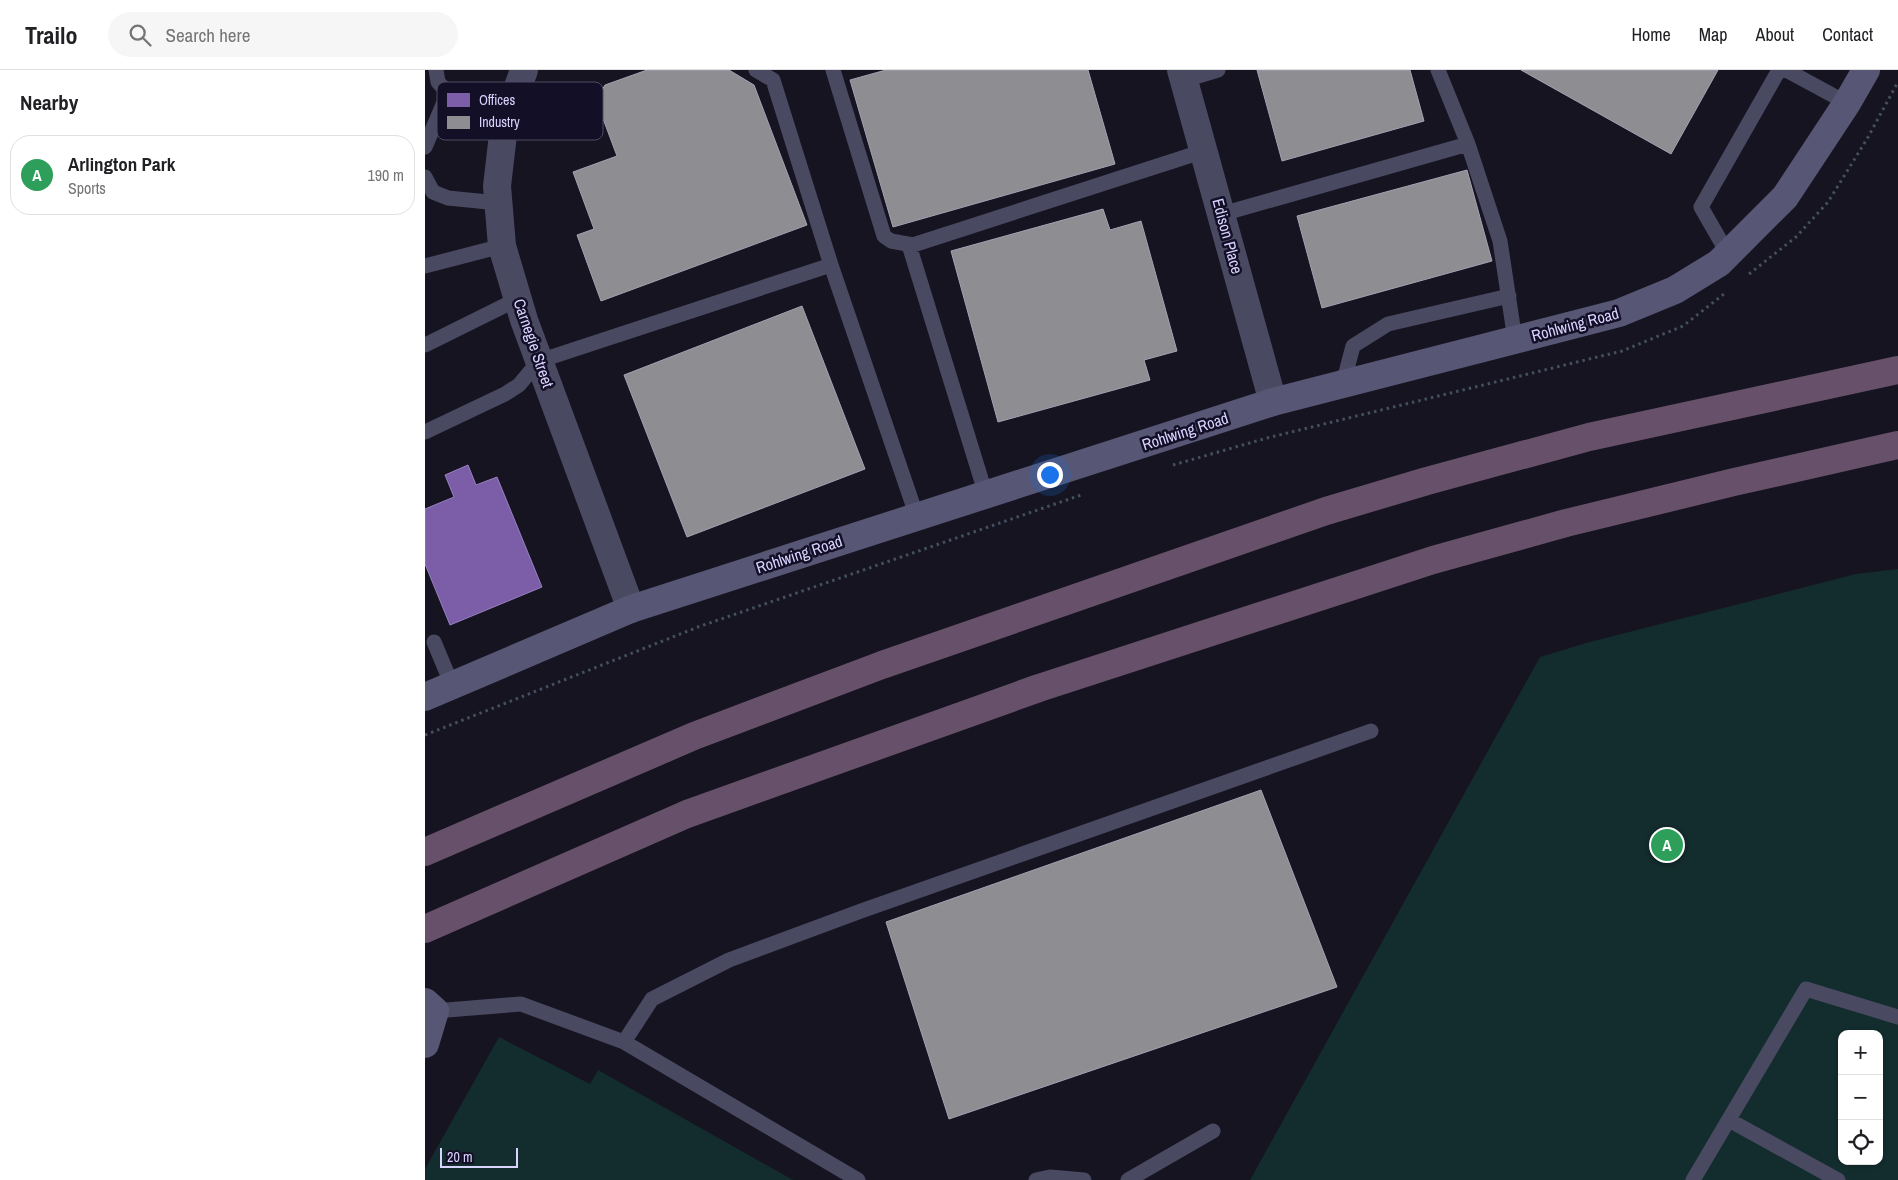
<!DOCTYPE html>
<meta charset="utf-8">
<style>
body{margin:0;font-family:"Archivo Narrow",sans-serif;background:#f6f6f6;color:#202124}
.controls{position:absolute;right:15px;bottom:15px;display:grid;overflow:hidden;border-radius:10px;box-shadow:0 1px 4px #0004}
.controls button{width:45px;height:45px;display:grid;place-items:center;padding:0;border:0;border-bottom:1px solid #e0e0e0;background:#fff;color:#202124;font:25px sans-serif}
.scale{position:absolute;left:15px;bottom:12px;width:78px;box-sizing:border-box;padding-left:5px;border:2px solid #d9d4ff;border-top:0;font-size:14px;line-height:18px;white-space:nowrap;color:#d9d4ff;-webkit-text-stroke:4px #130f26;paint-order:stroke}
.you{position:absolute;left:624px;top:404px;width:18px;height:18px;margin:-12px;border:4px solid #fff;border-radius:50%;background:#1a73e8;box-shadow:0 0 0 8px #1a73e833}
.badge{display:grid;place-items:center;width:32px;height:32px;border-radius:50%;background:#2563eb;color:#fff;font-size:16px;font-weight:700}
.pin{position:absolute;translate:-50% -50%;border:2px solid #fff;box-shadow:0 1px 5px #0006}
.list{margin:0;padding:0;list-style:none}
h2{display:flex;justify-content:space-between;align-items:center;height:65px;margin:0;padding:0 20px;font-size:21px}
h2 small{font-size:16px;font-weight:400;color:#757577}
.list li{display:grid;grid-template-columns:32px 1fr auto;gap:15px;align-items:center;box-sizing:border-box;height:80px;margin:0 10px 10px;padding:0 10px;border:1px solid #e0e0e0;border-radius:20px}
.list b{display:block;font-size:19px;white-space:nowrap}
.list p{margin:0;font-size:16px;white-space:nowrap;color:#757577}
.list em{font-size:16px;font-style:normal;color:#757577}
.icon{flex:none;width:28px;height:28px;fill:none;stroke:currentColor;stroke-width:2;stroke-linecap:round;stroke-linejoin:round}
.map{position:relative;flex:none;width:1473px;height:1110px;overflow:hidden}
header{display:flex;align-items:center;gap:30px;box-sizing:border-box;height:70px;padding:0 25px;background:#fff;border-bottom:1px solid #e0e0e0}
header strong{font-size:24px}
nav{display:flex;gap:28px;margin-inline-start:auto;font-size:18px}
.search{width:350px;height:45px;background:#f6f6f6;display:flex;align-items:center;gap:12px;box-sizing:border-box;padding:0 18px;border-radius:28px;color:#757577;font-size:19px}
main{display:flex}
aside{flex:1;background:#fff}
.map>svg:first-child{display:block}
.green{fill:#132c2d;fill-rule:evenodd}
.offices{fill:#7b5ea7;stroke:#9781c1}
.industry{fill:#8d8d92;stroke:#a4a2b3}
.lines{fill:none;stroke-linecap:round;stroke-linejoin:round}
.path{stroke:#44505f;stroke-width:3;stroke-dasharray:2.5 4;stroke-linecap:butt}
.service{stroke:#4a4962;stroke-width:15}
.minor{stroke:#4a4962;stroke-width:28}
.secondary{stroke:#575674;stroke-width:28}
.motorway{stroke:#67516a;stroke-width:28}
.labels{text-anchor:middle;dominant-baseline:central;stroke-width:5;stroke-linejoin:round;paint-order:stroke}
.street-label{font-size:16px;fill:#d9d4ff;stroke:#130f26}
.key{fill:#130f26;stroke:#4e4a67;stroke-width:1}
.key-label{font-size:14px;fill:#d9d4ff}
</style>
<header>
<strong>Trailo</strong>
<div class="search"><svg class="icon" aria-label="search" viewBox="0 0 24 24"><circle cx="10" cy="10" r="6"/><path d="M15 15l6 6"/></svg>Search here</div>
<nav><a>Home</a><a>Map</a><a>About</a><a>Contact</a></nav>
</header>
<main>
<aside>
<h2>Nearby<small></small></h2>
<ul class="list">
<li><span class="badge" style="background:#2e9e5b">A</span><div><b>Arlington Park</b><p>Sports</p></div><em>190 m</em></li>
</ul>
</aside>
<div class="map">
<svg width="1473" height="1110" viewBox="0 0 1473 1110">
<rect width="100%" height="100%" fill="#161421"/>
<path class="green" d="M 1473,499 L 1473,1110 L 825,1110 L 1115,587 L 1161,573 L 1431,504 ZM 1417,964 L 1454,964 L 1454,1091 L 1417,1091 Z
M 74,967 L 165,1014 L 173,1000 L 368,1110 L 0,1110 L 0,1099 Z"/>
<path class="offices" d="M 43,395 L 51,415 L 72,407 L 117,517 L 25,555 L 0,494 L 0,439 L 29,427 L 20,405 Z"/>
<path class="industry" d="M 222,0 L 304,0 L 329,15 L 382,155 L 176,231 L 152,165 L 169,159 L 148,102 L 192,86 L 171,30 L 180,15 Z
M 461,0 L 663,0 L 690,94 L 468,157 L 425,10 Z
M 832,0 L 985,0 L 999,51 L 857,91 Z
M 1096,0 L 1293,0 L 1246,84 Z
M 1042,100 L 1067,191 L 897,238 L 872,146 Z
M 678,139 L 685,160 L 716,151 L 752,281 L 719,290 L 725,310 L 573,352 L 526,181 Z
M 377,236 L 440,399 L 262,467 L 199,305 Z
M 836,720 L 912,917 L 524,1049 L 461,852 Z"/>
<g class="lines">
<path class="path" d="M 1324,204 L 1371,167 L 1403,132 L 1442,69 L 1473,12
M 748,395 L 842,368 L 1197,281 L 1258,256 L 1299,224
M 0,665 L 273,557 L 659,424"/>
<path class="service" d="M 11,0 L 13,12 L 23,23 L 81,51
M 331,0 L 348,10 L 406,195 L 492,447
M 408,0 L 459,166 L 466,171 L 488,175 L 779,81
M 1013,0 L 1043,74 L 1075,171 L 1090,270
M 1361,0 L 1422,33
M 760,10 L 793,0
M 0,77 L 23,23
M 0,107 L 8,122 L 23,128 L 73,133
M 797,144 L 1043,74
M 484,175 L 561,425
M 1303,184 L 1276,137 L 1354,0
M 0,196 L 77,176
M 0,275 L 93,229
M 918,314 L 928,276 L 963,254 L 1084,226
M 0,362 L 80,324 L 94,315 L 114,291 L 406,195
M 9,572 L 27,615
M 10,941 L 96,934 L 199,972 L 433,1110
M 199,972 L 227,929 L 304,890 L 436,841 L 946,661
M 1304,1050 L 1413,1110
M 611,1110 L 625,1107 L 659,1110
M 703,1110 L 788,1061
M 1268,1110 L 1381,919 L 1473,947"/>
<path class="minor" d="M 99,0 L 79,56 L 72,116 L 77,176 L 99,250 L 206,539
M 756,0 L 848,332"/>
<path class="secondary" d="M 0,627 L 206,539 L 848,332 L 1194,243 L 1250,220 L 1294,193 L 1360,127 L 1422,33 L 1441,0
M 0,932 L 10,941 L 0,974"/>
<path class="motorway" d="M 0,782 L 269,666 L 457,595 L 901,441 L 1002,411 L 1164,367 L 1473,300
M 0,859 L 262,744 L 614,618 L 1008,490 L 1141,453 L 1309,412 L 1473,375"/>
</g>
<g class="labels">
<g class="street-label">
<text transform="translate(803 166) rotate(75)">Edison Place</text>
<text transform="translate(1150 254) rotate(-15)">Rohlwing Road</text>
<text transform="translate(109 273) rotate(71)">Carnegie Street</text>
<text transform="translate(760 361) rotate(-18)">Rohlwing Road</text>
<text transform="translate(374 484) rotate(-18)">Rohlwing Road</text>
</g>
</g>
<rect x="12" y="12" width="166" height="58" rx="8" class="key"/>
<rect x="22" y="23" width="23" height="14" fill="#7b5ea7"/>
<rect x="22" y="46" width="23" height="13" fill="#8d8d92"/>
<g class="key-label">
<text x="54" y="35">Offices</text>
<text x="54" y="57">Industry</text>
</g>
</svg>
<div class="controls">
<button>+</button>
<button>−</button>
<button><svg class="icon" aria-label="locate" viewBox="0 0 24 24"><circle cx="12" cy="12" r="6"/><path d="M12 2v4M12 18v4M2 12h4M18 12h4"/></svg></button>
</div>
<div class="scale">20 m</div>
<div class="you"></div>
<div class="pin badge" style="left:1242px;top:775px;background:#2e9e5b">A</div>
</div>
</main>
